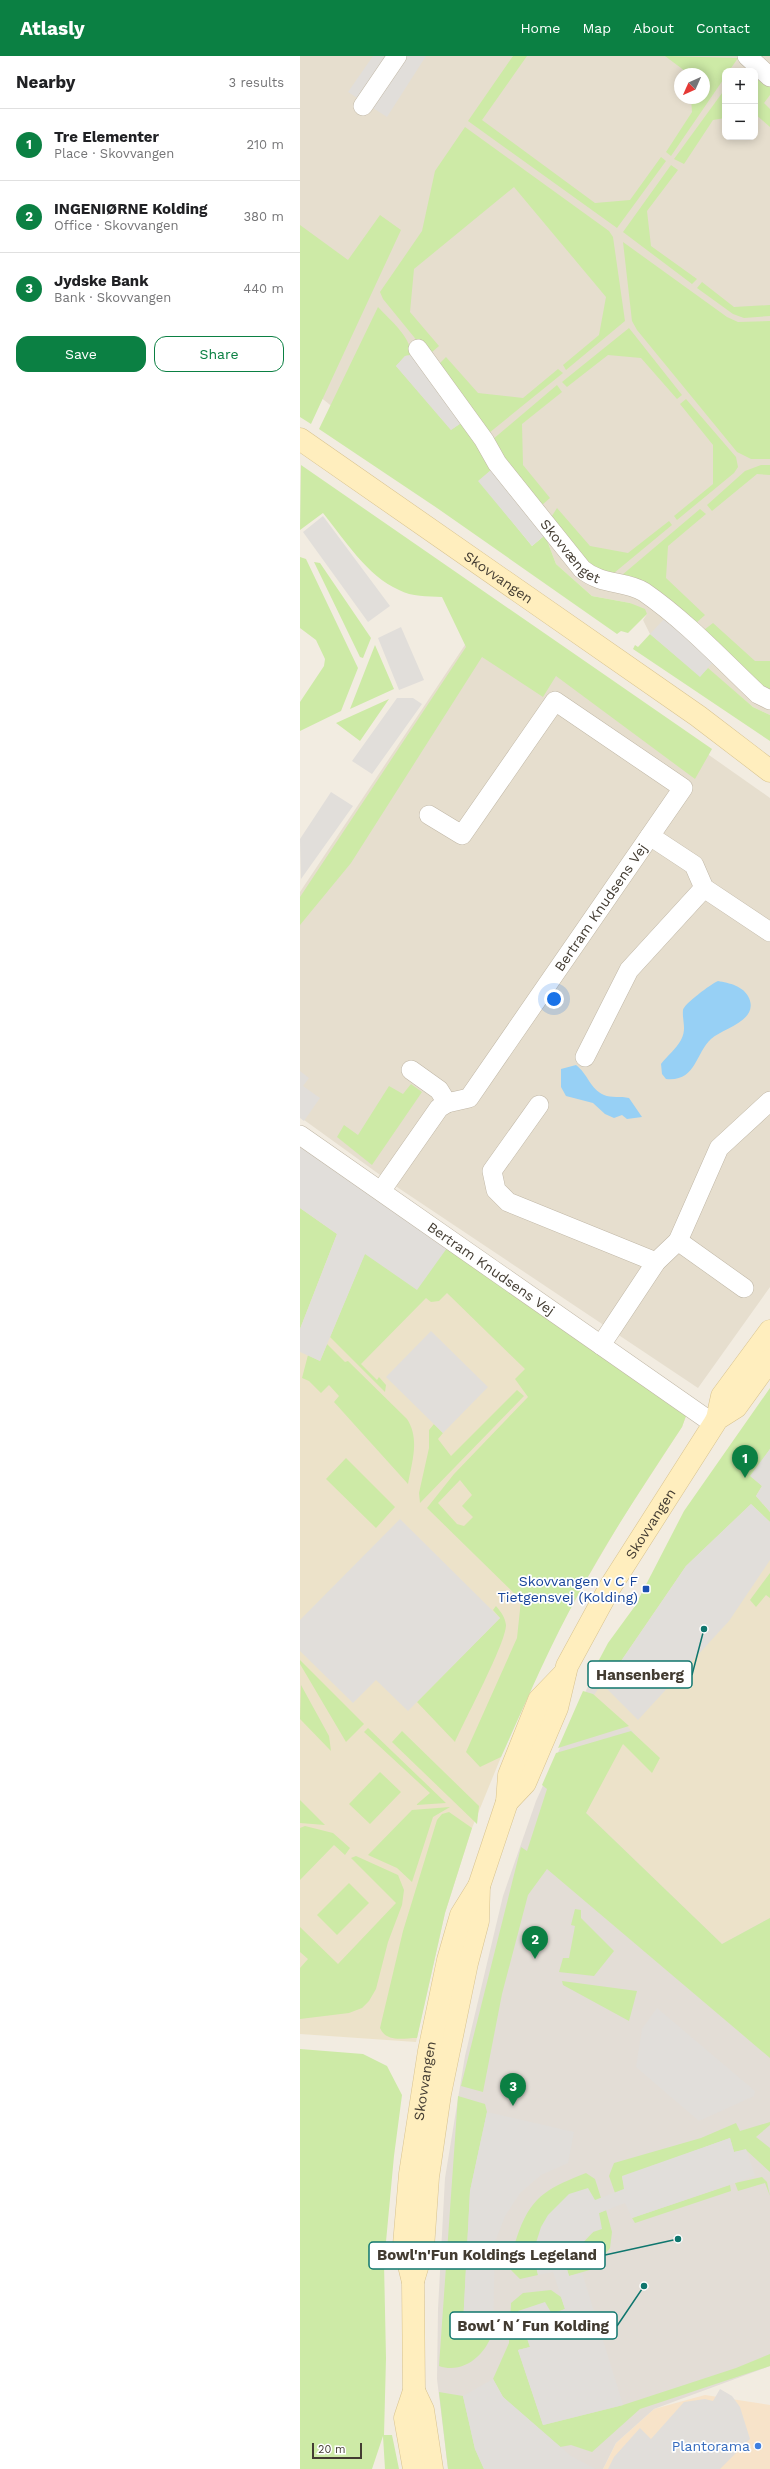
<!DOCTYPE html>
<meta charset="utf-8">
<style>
body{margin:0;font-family:"Work Sans",sans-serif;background:#f2f2f2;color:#202124}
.controls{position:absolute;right:12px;top:12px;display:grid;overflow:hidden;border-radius:8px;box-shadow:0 2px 10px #0003}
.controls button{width:36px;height:36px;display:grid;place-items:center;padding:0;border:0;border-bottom:1px solid #e0e0e0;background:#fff;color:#202124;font:20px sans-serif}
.compass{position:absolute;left:374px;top:12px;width:36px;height:36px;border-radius:50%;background:#fff;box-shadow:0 2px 10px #0003;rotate:225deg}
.scale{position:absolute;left:12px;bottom:10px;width:50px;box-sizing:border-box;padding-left:4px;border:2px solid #433c32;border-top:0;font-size:11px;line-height:14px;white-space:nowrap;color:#433c32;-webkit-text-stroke:3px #fff;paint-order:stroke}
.you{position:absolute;left:254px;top:943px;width:14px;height:14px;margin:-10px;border:3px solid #fff;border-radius:50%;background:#1a73e8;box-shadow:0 0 0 6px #1a73e833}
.badge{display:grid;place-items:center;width:26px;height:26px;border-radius:50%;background:#0b8043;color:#fff;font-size:13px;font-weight:700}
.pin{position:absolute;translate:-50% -33px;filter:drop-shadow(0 1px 2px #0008)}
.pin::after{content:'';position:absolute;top:21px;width:14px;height:12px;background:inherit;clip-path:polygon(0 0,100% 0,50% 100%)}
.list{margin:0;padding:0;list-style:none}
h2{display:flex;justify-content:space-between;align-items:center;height:52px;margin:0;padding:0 16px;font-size:17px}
h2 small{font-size:13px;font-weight:400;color:#757577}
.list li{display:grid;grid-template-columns:26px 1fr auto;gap:12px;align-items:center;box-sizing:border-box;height:72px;padding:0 16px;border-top:1px solid #e0e0e0}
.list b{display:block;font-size:15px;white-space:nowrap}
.list p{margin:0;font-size:13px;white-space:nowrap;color:#757577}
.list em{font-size:13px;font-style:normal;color:#757577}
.actions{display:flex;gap:8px;padding:12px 16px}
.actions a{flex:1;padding:9px 0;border:1px solid #0b8043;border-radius:12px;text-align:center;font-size:14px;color:#0b8043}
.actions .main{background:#0b8043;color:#fff}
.map{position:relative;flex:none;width:470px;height:2413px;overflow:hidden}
header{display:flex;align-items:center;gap:24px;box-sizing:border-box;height:56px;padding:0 20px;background:#0b8043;color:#fff}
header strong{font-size:19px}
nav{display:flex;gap:22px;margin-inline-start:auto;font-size:14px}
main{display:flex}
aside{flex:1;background:#fff}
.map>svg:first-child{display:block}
.residential{fill:#e6dece;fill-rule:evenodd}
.commercial{fill:#f7e3c9}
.industrial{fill:#e3ddd6}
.education{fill:#ece2c9}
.green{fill:#cdeaa6;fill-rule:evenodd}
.parking{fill:#e1deda}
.water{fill:#97d0f5}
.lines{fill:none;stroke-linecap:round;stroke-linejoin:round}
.street-casing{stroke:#c0b7a6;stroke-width:20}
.secondary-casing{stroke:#d8c38f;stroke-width:23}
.street{stroke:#fff;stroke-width:19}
.secondary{stroke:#ffeebe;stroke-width:22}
.transit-dot{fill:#1a4fb4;stroke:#fff;stroke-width:1.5}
.shop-dot{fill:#3f7fe0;stroke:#fff;stroke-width:1.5}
.labels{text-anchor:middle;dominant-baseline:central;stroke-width:3.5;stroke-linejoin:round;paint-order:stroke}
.street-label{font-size:14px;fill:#433c32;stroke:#fff}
.transit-label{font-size:14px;fill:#164399;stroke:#fff;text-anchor:end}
.shop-label{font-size:14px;fill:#366cbe;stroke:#fff;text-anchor:end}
.leader{fill:none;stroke:#0f766e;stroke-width:1.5}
.callout-dot{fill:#0f766e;stroke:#fff;stroke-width:1.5}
.callout{fill:#fff;stroke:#0f766e;stroke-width:1.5}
.callout-label{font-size:15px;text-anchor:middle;font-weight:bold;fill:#433c32}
</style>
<header>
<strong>Atlasly</strong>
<nav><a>Home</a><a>Map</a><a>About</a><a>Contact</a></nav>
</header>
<main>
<aside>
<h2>Nearby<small>3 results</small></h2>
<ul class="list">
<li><span class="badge">1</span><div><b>Tre Elementer</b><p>Place · Skovvangen</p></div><em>210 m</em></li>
<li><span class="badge">2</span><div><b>INGENIØRNE Kolding</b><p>Office · Skovvangen</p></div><em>380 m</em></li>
<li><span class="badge">3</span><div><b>Jydske Bank</b><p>Bank · Skovvangen</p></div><em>440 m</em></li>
</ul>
<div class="actions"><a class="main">Save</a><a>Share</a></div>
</aside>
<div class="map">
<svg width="470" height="2413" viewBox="0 0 470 2413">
<rect width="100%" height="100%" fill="#f2ece1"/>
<path class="residential" d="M 0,0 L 470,0 L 470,659 L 453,651 L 408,613 L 400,621 L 350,578 L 343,564 L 347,558 L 330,547 L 292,540 L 256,508 L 245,479 L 68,379 L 0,325 ZM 425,15 L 455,15 L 455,81 L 425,81 ZM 380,18 L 404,18 L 404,42 L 380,42 Z
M 193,547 L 470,742 L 470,1231 L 398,1332 L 94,1129 L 0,1061 L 0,836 Z"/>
<path class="commercial" d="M 405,2339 L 470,2349 L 470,2413 L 303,2413 L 316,2387 L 354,2353 Z"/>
<path class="industrial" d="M 470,1335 L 470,2310 L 354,2353 L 316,2387 L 303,2413 L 148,2413 L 137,2323 L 138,2253 L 145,2122 L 165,2000 L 203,1840 L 236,1745 L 289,1628 Z"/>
<path class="education" d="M 0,1090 L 386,1360 L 382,1371 L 322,1463 L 278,1538 L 247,1597 L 201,1701 L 172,1772 L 145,1857 L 116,1986 L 0,1978 Z
M 470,1387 L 470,1862 L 422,1888 L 286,1757 L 320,1690 L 334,1677 L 294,1639 Z"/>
<path class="green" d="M 213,0 L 227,0 L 182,64 L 295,147 L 330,144 L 361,101 L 366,105 L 317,172 L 168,65 Z
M 365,0 L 438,2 L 429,15 L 425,15 L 425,21 L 371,100 L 366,96 L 392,56 L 391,42 L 404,42 L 404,18 L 389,18 Z
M 455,16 L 470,29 L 470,39 L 464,47 L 470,53 L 470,71 L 455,58 Z
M 425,33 L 425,62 L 413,64 L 384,108 L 374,103 Z
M 165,71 L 309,175 L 313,181 L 325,265 L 266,314 L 263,309 L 299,279 L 306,241 L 214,131 L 114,213 L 110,256 L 139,290 L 131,297 L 127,297 L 83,243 L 80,236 L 122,175 L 135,115 Z
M 371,109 L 378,114 L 347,155 L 351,190 L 397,223 L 392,228 L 323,176 Z
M 80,159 L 101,174 L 11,368 L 0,361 L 0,169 L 48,204 Z
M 323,186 L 427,261 L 438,266 L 470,265 L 470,403 L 451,403 L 437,396 L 337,274 L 332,265 Z
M 402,226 L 434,251 L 470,249 L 470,260 L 444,262 L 433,258 L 397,232 Z
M 78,251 C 89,263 112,282 111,299 L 105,300 L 96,310 L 151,374 L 164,365 L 191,414 L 179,425 L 232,490 L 245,479 L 256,508 L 292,540 L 330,547 L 345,553 L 347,558 L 328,577 L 321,575 L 317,578 L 137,452 L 19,373 Z
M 329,272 L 382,339 L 377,343 L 341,302 L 308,299 L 267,331 L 262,326 Z
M 146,301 L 178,337 L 223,342 L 258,313 L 263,317 L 189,377 L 139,308 Z
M 257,329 L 262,336 L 222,368 L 223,409 L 250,442 L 242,449 L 237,447 L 192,384 Z
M 386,343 L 436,401 L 438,411 L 434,417 L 377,464 L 374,460 L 413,428 L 413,389 L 380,348 Z
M 1,409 L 412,693 L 395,723 L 256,620 L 243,641 L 182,601 L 51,807 L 0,869 L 0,841 L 166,591 L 142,541 C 127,540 112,541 99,534 C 67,520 44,483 23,457 L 0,474 Z
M 461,409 L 470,409 L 470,419 L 457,418 L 412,455 L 407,449 L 445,415 Z
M 257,452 L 290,490 L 328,497 L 369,465 L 372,469 L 308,522 L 290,510 L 250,463 Z
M 400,453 L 406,458 L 368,490 L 366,522 L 405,559 L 395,568 L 315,525 Z
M 0,501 L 6,503 L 58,612 L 41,655 L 0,675 L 0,646 L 24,610 L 25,603 L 16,584 L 0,572 Z
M 14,506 L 20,507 L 71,582 L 63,602 L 60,601 Z
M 413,567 L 455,605 L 470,605 L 470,638 L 404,574 Z
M 350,578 L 400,620 L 408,612 L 453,651 L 470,659 L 470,685 L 333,593 L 335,589 L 338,591 Z
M 75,589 L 94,633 L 50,653 Z
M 89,643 L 60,685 L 36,667 Z
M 111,1028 L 122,1036 L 72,1109 L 37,1081 L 44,1069 L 58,1079 L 89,1030 L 103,1038 Z
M 0,1152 L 37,1178 L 0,1273 Z
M 147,1192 L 384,1355 L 386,1360 L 382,1371 C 346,1426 309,1481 278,1539 C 249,1591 226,1646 201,1701 L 180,1711 L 166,1696 L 217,1582 L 221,1544 L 127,1452 L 154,1418 L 228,1341 L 215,1323 L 225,1313 L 147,1237 L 139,1245 L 131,1246 L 126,1242 L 61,1308 L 77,1324 L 79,1321 L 86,1329 L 85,1336 L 30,1281 L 65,1197 ZM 160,1424 L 172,1439 L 162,1450 L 173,1461 L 164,1470 L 157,1468 L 138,1447 Z
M 27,1288 L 45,1306 L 48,1305 L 107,1363 C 120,1383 112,1405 108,1428 L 34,1346 L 39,1340 L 29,1329 L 21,1337 L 9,1325 L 2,1322 L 8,1299 L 20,1305 Z
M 470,1332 L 470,1393 L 451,1420 L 462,1430 L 456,1440 L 470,1456 L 470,1466 L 451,1448 L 386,1510 L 304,1630 L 291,1619 L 308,1587 L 335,1550 L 384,1455 Z
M 217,1334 L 224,1340 L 120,1447 L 119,1437 L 129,1392 L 129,1374 L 134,1368 L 143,1377 L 138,1383 L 151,1400 Z
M 46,1402 L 95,1451 L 76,1472 L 26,1423 Z
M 470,1517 L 470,1542 L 466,1539 L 456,1551 L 450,1544 Z
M 196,1550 C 201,1556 205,1561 206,1569 C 206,1587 164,1665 155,1686 L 117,1646 L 200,1562 L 193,1554 Z
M 0,1604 L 64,1668 L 46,1686 L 0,1608 Z
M 1,1629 L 29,1680 L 31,1695 L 0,1663 Z
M 283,1635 L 293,1638 L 329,1670 L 258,1692 Z
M 68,1672 L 146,1747 L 116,1749 L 130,1737 L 64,1676 Z
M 102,1675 L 179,1750 L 177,1768 L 92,1686 Z
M 331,1675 L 360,1702 L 352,1717 L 323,1688 L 286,1757 L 422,1888 L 470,1862 L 470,2002 L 247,1813 L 228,1839 L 202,1938 L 183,2036 L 161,2030 L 221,1791 L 227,1795 L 247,1733 L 242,1729 L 256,1697 Z
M 80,1716 L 101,1736 L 70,1768 L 49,1748 Z
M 0,1744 L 25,1769 L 0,1767 Z
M 150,1751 L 133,1761 L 112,1826 L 97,1812 L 68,1799 L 112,1754 Z
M 149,1756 L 172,1772 L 145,1857 L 117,1982 C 103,1982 87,1987 80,1972 L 103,1875 L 137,1764 L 142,1758 Z
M 5,1770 L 33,1777 L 50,1792 L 45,1799 L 34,1789 L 0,1824 L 0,1772 Z
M 56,1800 L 98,1819 L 104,1834 L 102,1849 L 88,1886 L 76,1933 L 69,1945 L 62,1952 L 49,1957 L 0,1963 L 0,1912 L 8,1903 L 0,1896 L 0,1871 L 38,1908 L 96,1847 L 51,1802 Z
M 49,1827 L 69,1847 L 37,1879 L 17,1859 Z
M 275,1853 L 281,1854 L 281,1862 L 314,1895 L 294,1920 L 259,1916 L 263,1902 L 269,1902 L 275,1870 L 271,1869 Z
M 262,1925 L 337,1935 L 329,1965 L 263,1929 Z
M 0,1993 L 63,1998 L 87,2010 L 102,2039 L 94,2100 L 84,2207 L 86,2302 L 84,2379 L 92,2379 L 99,2413 L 85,2413 L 83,2380 L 72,2413 L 0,2413 Z
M 158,2040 L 185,2048 L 187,2056 L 170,2135 L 163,2269 L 193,2274 C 188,2297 164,2319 139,2310 Z
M 470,2066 L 470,2069 L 456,2081 L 470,2092 L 470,2116 L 446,2094 L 434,2096 L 430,2082 L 322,2121 L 325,2133 L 315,2137 L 309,2120 L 314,2107 L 401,2082 L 436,2067 L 440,2075 Z
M 286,2117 L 295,2123 L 301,2142 L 236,2187 L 236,2210 L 238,2219 L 220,2223 L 211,2214 C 211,2200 214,2189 219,2175 C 233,2138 251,2131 286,2117 Z
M 462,2121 L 467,2126 L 470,2140 L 465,2127 L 438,2135 L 435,2127 Z
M 430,2129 L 431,2135 L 335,2167 L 332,2162 Z
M 306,2154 L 312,2176 L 310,2192 L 293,2213 L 269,2220 L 266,2210 L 278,2207 L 281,2189 L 293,2176 L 299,2157 Z
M 251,2234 L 261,2241 L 265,2253 L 251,2258 L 218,2256 L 230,2291 L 218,2294 L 243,2369 L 323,2349 L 436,2312 L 470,2298 L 470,2310 L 340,2353 L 292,2396 L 271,2389 L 260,2391 L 203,2341 L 193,2323 L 209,2287 L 211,2247 L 223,2237 Z
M 139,2336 L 163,2340 L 175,2393 L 184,2413 L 148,2413 Z"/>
<path class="parking" d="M 73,0 L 126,0 L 87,61 L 48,36 Z
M 111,299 L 164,365 L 151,374 L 96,310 L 105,300 Z
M 191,414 L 245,479 L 232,490 L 178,425 Z
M 23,460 L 90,550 L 68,566 L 3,476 Z
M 365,562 L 413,606 L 400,621 L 350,578 Z
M 101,571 L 124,624 L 99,634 L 78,582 Z
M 97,642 L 113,642 L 122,648 L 72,718 L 52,705 Z
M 31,736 L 53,750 L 1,823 L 0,783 Z
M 0,1015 L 9,1022 L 3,1030 L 20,1042 L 4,1065 L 0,1062 Z
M 0,1090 L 147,1192 L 117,1234 L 65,1198 L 20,1305 L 0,1296 L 0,1273 L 37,1178 L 0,1152 Z
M 131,1275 L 188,1331 L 143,1377 L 86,1321 Z
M 470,1393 L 470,1456 L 456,1440 L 462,1430 L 450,1420 Z
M 451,1448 L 470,1466 L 470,1504 L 429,1565 L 338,1664 L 304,1630 L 386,1510 Z
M 100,1463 L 200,1562 L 108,1655 L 76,1624 L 53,1647 L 0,1595 L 0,1564 Z
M 357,1952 L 455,2035 L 454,2040 L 399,2065 L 336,2011 L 342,1973 Z
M 187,2056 L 274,2076 L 268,2107 L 241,2119 L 220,2137 L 205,2160 L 195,2186 L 193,2274 L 163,2270 L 170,2135 Z
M 430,2082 L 434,2096 L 446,2093 L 455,2120 L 332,2162 L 325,2147 L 299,2157 L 302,2173 L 293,2176 L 285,2183 L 278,2198 L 278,2207 L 266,2210 L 269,2220 L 282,2217 L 284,2223 L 323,2349 L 243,2369 L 218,2294 L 230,2291 L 218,2255 L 245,2246 L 252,2258 L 265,2253 L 253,2216 L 238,2219 L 236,2210 L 236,2187 L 241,2171 L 248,2159 L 269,2138 L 288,2132 L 295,2144 L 324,2133 L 322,2120 Z
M 193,2323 L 203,2341 L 271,2400 L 296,2413 L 184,2413 L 175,2393 L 163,2340 Z
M 420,2333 L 432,2340 L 440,2351 L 450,2383 L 420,2413 L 308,2413 L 314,2401 L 340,2372 L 351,2383 L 384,2346 L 405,2343 L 413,2345 Z"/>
<path class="water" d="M 418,925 C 429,927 444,930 449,942 C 459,965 423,972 411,983 C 395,998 396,1026 366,1023 L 362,1018 L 361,1008 C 367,1000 376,993 381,984 C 387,973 382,965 383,954 C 384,948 411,928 418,925 Z
M 276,1009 C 288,1018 290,1033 304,1039 C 311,1042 321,1040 329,1042 L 342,1061 L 327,1063 L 322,1059 L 314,1062 L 305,1058 L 293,1047 L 266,1040 L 261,1031 L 261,1013 Z"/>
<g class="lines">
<g class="street-casing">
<g id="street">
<path d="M 447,0 L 470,21"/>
<path d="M 63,50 L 97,0"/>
<path id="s1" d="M 118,293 L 184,384 L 197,407 L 282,513 C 302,530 325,524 344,536 C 386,565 421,603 458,638 L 470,644"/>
<path d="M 350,780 L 394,809 L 404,832 L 470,876"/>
<path d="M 285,1001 L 329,914 L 404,832"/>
<path d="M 111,1014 L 139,1034 L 147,1047"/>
<path d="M 239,1049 L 192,1115 L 196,1134 L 208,1146 L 356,1206"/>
<path id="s2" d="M 0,1079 L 414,1368"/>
<path id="s3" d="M 81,1135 L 139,1052 L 147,1047 L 169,1042 L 383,732 L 255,645 L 162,779 L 129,759"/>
<path d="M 378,1185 L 444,1232"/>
<path d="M 301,1289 L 356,1206 L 378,1185 L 419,1092 L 470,1045"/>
</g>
</g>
<g class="secondary-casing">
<g id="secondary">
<path id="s4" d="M 0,383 L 398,660 L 470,715"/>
<path d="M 417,1363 L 422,1340 L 470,1275"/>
<path id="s5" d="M 207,1746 L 225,1727 L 257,1652 L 267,1610 L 310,1531 L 414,1368 L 417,1363 L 436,1351 L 470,1304"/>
<path d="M 113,2225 L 123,2192 L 128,2121 L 140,2038 L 167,1907 L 178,1865 L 179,1830"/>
<path d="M 114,2335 L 123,2354 L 132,2413"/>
<path id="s6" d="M 114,2413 L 105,2362 L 114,2335 L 113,2226 L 104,2189 L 110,2118 L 129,1995 L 148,1904 L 161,1859 L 179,1830 L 207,1746 L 209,1719 L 239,1644 L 265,1617"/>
</g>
</g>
<use href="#street" class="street"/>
<use href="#secondary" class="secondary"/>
</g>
<rect class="transit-dot" x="342" y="1529" width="8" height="8" rx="2"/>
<circle class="shop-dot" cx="458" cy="2390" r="4"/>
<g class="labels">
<g class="street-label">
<text stroke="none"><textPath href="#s1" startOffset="254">Skovvænget</textPath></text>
<text stroke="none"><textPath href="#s4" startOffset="242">Skovvangen</textPath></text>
<text stroke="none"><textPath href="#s3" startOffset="365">Bertram Knudsens Vej</textPath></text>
<text stroke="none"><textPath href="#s2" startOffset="233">Bertram Knudsens Vej</textPath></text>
<text stroke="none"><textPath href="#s5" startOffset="316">Skovvangen</textPath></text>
<text stroke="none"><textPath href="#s6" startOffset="393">Skovvangen</textPath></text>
</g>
<g class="transit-label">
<text x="338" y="1525">Skovvangen v C F<tspan x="338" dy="16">Tietgensvej (Kolding)</tspan></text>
</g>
<g class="shop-label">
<text x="450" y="2390">Plantorama</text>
</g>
</g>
<path class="leader" d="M404 1573L392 1619M378 2183L305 2199M344 2230L317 2270"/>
<g class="callout-dot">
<circle cx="404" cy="1573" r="4"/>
<circle cx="378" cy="2183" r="4"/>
<circle cx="344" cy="2230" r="4"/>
</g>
<g class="callout">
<rect x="288" y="1605" width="104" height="27" rx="4"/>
<rect x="69" y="2186" width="236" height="27" rx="4"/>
<rect x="150" y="2256" width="167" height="27" rx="4"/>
</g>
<g class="callout-label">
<text x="340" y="1624">Hansenberg</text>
<text x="187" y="2204">Bowl'n'Fun Koldings Legeland</text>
<text x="233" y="2275">Bowl´N´Fun Kolding</text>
</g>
</svg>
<div class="controls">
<button>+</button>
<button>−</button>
</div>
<svg class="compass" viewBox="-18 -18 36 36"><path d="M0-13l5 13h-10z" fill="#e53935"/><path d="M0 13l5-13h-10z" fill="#757577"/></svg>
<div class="scale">20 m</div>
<div class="you"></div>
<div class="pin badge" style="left:445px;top:1422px">1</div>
<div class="pin badge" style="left:235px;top:1903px">2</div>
<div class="pin badge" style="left:213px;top:2050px">3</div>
</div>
</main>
